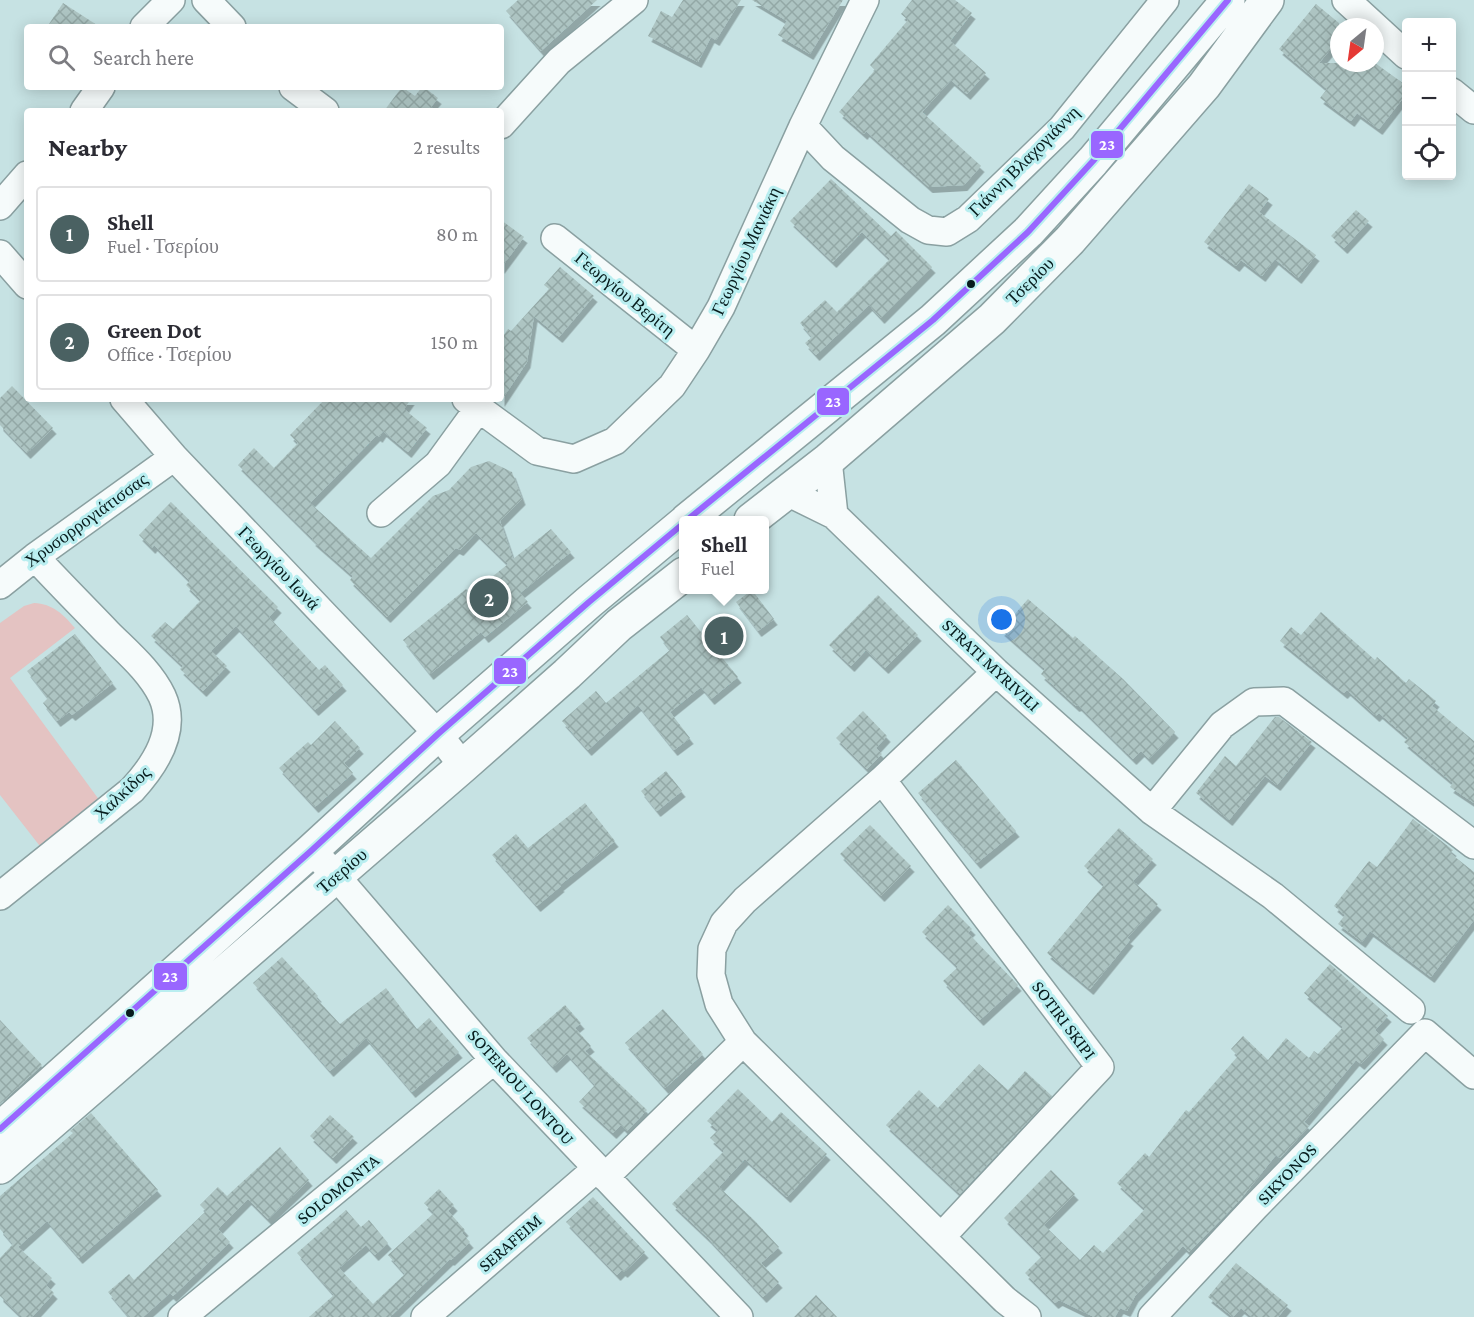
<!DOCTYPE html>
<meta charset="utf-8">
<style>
body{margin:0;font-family:"Crimson Pro",serif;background:#f7f7f7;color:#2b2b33}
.controls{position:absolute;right:18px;top:18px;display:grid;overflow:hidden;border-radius:6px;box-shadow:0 3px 15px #0003}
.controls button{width:54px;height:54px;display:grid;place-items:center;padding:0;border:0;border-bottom:2px solid #e1e1e2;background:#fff;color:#2b2b33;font:30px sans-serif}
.compass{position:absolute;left:1330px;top:18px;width:54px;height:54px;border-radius:50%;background:#fff;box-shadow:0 3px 15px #0003;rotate:209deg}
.you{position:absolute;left:1002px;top:620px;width:21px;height:21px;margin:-15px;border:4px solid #fff;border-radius:50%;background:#1a73e8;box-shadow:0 0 0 9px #1a73e833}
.badge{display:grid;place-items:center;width:39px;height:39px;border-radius:50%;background:#4a6162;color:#fff;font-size:20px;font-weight:700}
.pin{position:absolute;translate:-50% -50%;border:3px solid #fff;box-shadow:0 2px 6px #0006}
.popup{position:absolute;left:679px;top:516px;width:90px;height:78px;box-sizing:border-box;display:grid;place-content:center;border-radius:6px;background:#fff;filter:drop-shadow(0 2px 4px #0005);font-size:20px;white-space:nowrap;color:#7c7c81}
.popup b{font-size:22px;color:#2b2b33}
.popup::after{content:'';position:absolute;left:50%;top:100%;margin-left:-12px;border:12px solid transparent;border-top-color:#fff}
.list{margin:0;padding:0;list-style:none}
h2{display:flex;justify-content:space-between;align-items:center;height:78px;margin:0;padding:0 24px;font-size:26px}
h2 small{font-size:20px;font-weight:400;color:#7c7c81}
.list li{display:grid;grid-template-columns:39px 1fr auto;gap:18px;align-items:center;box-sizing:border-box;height:96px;margin:0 12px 12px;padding:0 12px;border:2px solid #e1e1e2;border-radius:6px}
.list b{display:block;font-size:22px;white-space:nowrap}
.list p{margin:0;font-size:20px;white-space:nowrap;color:#7c7c81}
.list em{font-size:20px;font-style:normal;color:#7c7c81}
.icon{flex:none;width:33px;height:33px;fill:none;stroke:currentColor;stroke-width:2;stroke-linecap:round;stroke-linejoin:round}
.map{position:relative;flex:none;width:1474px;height:1317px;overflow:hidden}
.search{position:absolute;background:#fff;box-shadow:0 3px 15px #0003;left:24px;top:24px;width:480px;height:66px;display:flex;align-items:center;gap:15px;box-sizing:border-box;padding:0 21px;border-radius:6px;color:#7c7c81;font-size:22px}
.panel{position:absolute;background:#fff;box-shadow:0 3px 15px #0003;left:24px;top:108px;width:480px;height:294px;border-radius:6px}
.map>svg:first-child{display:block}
.green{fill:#e4c3c2}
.building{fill:url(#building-cross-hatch);filter:url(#shadow)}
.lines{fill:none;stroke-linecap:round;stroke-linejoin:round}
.street-casing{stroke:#8aa0a1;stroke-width:30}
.primary-casing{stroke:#8aa0a1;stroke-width:36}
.street{stroke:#f6fbfb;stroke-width:27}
.primary{stroke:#f6fbfb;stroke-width:33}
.bus-1-casing{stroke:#b9eef0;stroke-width:10}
.bus-1{stroke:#96f;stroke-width:6}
.bus-dot{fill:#071c1d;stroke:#b9eef0;stroke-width:2}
.labels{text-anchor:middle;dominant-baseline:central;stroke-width:6;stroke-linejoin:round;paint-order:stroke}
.street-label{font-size:18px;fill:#071c1d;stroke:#b9eef0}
.line-badge{stroke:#b9eef0;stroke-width:2}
.badge-label{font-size:16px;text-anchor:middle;font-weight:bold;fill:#fff}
</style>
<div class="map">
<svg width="1474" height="1317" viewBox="0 0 1474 1317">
<defs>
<pattern id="building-cross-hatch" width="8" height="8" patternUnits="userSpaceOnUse" patternTransform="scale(1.5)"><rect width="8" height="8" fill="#adc4c2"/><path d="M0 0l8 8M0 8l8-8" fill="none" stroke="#93a8a6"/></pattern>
<filter id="shadow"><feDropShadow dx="3.5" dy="6" stdDeviation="0" flood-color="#0004"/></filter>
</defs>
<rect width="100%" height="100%" fill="#c6e2e3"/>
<path class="green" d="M 34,603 C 53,604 63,614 75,628 L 10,678 L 100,801 L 43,850 L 0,795 L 0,623 L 24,606 Z"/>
<path class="building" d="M 518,0 L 597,0 L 541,51 L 506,11 Z
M 683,0 L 741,0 L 716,40 L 711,37 L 698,62 L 648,36 L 661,11 L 672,17 Z
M 752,0 L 843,0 L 810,54 L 778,35 L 787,21 Z
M 912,0 L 955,0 L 972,13 L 950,41 L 986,73 L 967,94 L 951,80 L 922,112 L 981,166 L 964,185 L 929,187 L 866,131 L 864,134 L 839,112 L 875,70 L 870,65 L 908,20 L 901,14 Z
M 63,3 L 100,27 L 47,27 Z
M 1316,4 L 1339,23 L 1339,39 L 1319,63 L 1375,63 L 1407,86 L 1407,93 L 1379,129 L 1357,113 L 1351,121 L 1320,98 L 1327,89 L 1279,49 Z
M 402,87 L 415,96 L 422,87 L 424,87 L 438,98 L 431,107 L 436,111 L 384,111 Z
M 831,179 L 891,236 L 896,231 L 932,267 L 881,318 L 869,305 L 816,355 L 805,343 L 812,337 L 800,323 L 825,300 L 837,312 L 890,259 L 862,232 L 833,262 L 790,221 Z
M 1249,184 L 1269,199 L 1259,212 L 1316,255 L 1298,278 L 1275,259 L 1262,276 L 1241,260 L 1236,266 L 1204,242 Z
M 1356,210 L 1369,221 L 1344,248 L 1331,236 Z
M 501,220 L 524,237 L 501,268 Z
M 560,267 L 594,296 L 559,337 L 534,316 L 527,362 L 501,401 L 501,339 L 508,329 L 511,331 L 549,289 L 544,285 Z
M 12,386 L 53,428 L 27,453 L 0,425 L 0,398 Z
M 325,399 L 411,399 L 404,409 L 427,428 L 408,452 L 383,431 L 379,437 L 377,435 L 310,503 L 371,558 L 433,496 L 449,490 L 471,467 L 489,461 L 512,472 L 522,499 L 500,521 L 513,559 L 551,529 L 571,552 L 520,593 L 528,602 L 485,637 L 481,632 L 430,674 L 403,640 L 466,589 L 471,594 L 508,564 L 476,533 L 460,550 L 456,548 L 387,617 L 350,580 L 353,576 L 312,540 L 313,539 L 238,465 L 254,448 L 274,468 L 298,443 L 290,435 Z
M 171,502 L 278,607 L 269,617 L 319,670 L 325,665 L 343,685 L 315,710 L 236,626 L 211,651 L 227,666 L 203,691 L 180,669 L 183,666 L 151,636 L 165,622 L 173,629 L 201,600 L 186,585 L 190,581 L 154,545 L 152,548 L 139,535 Z
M 752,590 L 774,619 L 758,631 L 736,602 Z
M 878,595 L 918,635 L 885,668 L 866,650 L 851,666 L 829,645 Z
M 1028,599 L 1073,638 L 1075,636 L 1123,679 L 1175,732 L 1149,759 L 1141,751 L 1133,759 L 1078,705 L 1076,706 L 1041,674 L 1045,669 L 1001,630 Z
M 1321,612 L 1375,660 L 1377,657 L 1406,683 L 1409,679 L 1436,701 L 1432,706 L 1474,741 L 1474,803 L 1450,787 L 1453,783 L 1404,742 L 1408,738 L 1379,713 L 1376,716 L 1347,690 L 1344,693 L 1280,641 L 1291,627 L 1301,635 Z
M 687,615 L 738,677 L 711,699 L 701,687 L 670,712 L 690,738 L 674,750 L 638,705 L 588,750 L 562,721 L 596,691 L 606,703 L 670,650 L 660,637 Z
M 75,634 L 113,683 L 72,715 L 69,712 L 57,721 L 43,703 L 48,698 L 27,671 Z
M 863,711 L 887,736 L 876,748 L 882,754 L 867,769 L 836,738 Z
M 1275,717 L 1279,717 L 1312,742 L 1277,785 L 1265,776 L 1229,820 L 1196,793 L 1225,756 L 1236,766 Z
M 335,721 L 360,748 L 344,763 L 353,773 L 315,807 L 279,768 L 308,742 L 311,745 Z
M 956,760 L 1016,831 L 977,863 L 918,793 Z
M 666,771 L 682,791 L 657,811 L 641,791 Z
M 585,803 L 615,841 L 560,885 L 561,886 L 537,906 L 492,855 L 516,834 L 528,848 Z
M 1413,819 L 1453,850 L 1450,853 L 1474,872 L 1474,920 L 1431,977 L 1370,931 L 1362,942 L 1338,924 L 1345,915 L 1334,906 L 1369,861 L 1377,867 Z
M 870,825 L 911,866 L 881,896 L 840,854 Z
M 1119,828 L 1153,859 L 1133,881 L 1158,904 L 1127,938 L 1130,940 L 1090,989 L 1047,953 L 1104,885 L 1084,866 Z
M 948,905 L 972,929 L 968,933 L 1018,985 L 980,1020 L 943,981 L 958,967 L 922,932 Z
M 282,957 L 318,996 L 316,998 L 340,1024 L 386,988 L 417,1029 L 429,1018 L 459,1052 L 412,1092 L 366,1038 L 330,1071 L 253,983 Z
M 1330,964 L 1388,1016 L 1375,1030 L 1384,1039 L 1361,1064 L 1356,1060 L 1304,1122 L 1309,1126 L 1280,1158 L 1276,1155 L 1239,1201 L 1189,1252 L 1183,1246 L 1135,1296 L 1127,1311 L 1120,1308 L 1115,1317 L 1094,1317 L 1059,1300 L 1055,1303 L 1025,1273 L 1042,1256 L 1004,1218 L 1051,1170 L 1075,1194 L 1044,1225 L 1080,1260 L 1094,1245 L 1103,1253 L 1145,1209 L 1117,1183 L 1145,1153 L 1149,1157 L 1186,1110 L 1189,1112 L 1238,1056 L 1231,1049 L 1243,1036 L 1268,1060 L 1286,1038 L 1309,1058 L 1314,1051 L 1318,1054 L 1343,1027 L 1304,993 Z
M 565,1005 L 581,1023 L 575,1028 L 591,1046 L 585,1051 L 647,1110 L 627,1131 L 621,1125 L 613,1133 L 579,1102 L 595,1085 L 567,1054 L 553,1067 L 527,1038 Z
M 663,1009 L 703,1054 L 665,1088 L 625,1043 Z
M 0,1020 L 42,1065 L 0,1104 Z
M 979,1064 L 1008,1090 L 1025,1071 L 1052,1096 L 960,1194 L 886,1125 L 919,1090 L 938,1108 Z
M 738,1089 L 772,1122 L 781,1112 L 827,1154 L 787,1197 L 745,1159 L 719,1187 L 755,1221 L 779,1247 L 761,1263 L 779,1282 L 763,1297 L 708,1238 L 672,1204 L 724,1151 L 710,1138 L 718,1130 L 707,1121 Z
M 91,1113 L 158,1190 L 79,1258 L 47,1221 L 18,1247 L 52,1278 L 46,1285 L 54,1293 L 32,1317 L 22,1317 L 0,1296 L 0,1258 L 13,1244 L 0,1229 L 0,1196 L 73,1133 L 70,1131 Z
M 330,1115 L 354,1137 L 333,1158 L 310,1136 Z
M 280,1147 L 309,1180 L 268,1219 L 248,1199 L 218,1229 L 230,1242 L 173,1296 L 170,1293 L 143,1317 L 129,1317 L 108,1292 L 129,1274 L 134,1280 L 206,1211 L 200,1205 L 218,1187 L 227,1196 Z
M 439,1189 L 454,1205 L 448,1211 L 465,1230 L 462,1233 L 470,1242 L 451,1260 L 450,1259 L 390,1317 L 309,1317 L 334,1295 L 297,1253 L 346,1210 L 361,1227 L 369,1220 L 388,1243 L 375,1255 L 366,1245 L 339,1268 L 373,1304 L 405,1274 L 388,1255 L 434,1213 L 424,1203 Z
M 593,1197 L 645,1252 L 624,1272 L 622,1270 L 617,1275 L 566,1222 Z
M 1236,1263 L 1288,1305 L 1278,1317 L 1252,1317 L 1241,1308 L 1233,1317 L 1208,1297 Z
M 816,1295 L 837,1317 L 794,1317 Z"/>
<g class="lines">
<g class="street-casing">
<path id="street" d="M 206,0 L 232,27
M 1346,0 L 1406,55
M 144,27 L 171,0
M 293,87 L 325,111
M 1452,92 L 1474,110
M 84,111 L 101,87
M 501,125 L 559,61 L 634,0
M 803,126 L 833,158 L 910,220 L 928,230 L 947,232 L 968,219 L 1062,128 L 1165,0
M 0,206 L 27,175
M 555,238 L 696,350
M 0,254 L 27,285
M 124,399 L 174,457 L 438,734 L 463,766
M 466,399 L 537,451 L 574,459 L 615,441 L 672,386 L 696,350 L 721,307 L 803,126 L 865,0
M 828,460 L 834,515
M 787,492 L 834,515 L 996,672 L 1152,811 L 1273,896 L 1411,1010
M 381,513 L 438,464 L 478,409
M 0,585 L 35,557 L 174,457
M 996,672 L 882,780 L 745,900 L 724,923 L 712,949 L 711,975 L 719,1004 L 743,1042 L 1005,1300 L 1027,1317
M 882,780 L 1100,1067 L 942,1236
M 1152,811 L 1222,725 L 1254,702 L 1284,701 L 1474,845
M 312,850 L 336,876 L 494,1060 L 739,1317
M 0,896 L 132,790 C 155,765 178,731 162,696 C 150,671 127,652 108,633 C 84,608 59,583 35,557
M 605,1177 L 743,1042
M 182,1317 L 494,1060
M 425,1317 L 596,1169
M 1152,1317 L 1255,1207 L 1425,1033 L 1474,1075"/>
</g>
<g class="primary-casing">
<path id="primary" d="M 687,520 L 933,320 L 1028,232 L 1093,161 L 1228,0
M 751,520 L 828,460 L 992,319 L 1070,240 L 1204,86 L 1267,0
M 0,1129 L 312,850 L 438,734 L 589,602 L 684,523
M 0,1167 L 463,766 L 567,674 L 619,625 L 684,574"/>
</g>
<use href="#street" class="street"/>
<use href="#primary" class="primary"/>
<g class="bus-1-casing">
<path id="bus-1" d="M 687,520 L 933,320 L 1028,232 L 1093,161 L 1228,0
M 0,1129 L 312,850 L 438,734 L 589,602 L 684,523"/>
</g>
<use href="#bus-1" class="bus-1"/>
</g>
<g class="bus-dot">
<circle cx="971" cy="284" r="5"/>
<circle cx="130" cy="1013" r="5"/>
</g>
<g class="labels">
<g class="street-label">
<text transform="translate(1024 161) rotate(-45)">Γιάννη Βλαχογιάννη</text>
<text transform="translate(746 251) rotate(-65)">Γεωργίου Μανιάκη</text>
<text transform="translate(1030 281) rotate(-45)">Τσερίου</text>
<text transform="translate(625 294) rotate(39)">Γεωργίου Βερίτη</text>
<text transform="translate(86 520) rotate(-36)">Χρυσορρογιάτισσας</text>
<text transform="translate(279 568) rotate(46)">Γεωργίου Ιωνά</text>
<text transform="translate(991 665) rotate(43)">STRATI MYRIVILI</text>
<text transform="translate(122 793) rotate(-43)">Χαλκίδος</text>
<text transform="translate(342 871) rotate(-41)">Τσερίου</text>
<text transform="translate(1064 1020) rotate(53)">SOTIRI SKIPI</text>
<text transform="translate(521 1087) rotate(48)">SOTERIOU LONTOU</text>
<text transform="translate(1287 1174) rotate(-46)">SIKYONOS</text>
<text transform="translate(338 1189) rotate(-39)">SOLOMONTA</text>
<text transform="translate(510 1243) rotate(-41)">SERAFEIM</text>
</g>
</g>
<g class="line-badge">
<rect x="1090" y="130" width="34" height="29" rx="6" fill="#96f"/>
<rect x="816" y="387" width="34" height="29" rx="6" fill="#96f"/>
<rect x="493" y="657" width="34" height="28" rx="6" fill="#96f"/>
<rect x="153" y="962" width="35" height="29" rx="6" fill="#96f"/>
</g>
<g class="badge-label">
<text x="1107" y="150">23</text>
<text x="833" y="407">23</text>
<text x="510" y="677">23</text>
<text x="170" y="982">23</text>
</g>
</svg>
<div class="controls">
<button>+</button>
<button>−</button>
<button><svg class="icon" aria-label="locate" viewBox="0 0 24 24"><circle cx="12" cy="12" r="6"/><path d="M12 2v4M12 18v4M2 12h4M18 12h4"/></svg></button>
</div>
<svg class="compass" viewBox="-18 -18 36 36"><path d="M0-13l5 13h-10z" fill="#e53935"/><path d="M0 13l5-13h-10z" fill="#7c7c81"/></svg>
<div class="you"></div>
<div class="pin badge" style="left:724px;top:636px">1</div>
<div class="popup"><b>Shell</b>Fuel</div>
<div class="pin badge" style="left:489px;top:598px">2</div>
<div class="search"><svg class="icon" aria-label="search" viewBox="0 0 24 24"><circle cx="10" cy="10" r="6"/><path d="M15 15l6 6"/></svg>Search here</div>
<section class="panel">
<h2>Nearby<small>2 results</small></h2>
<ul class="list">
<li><span class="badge">1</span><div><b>Shell</b><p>Fuel · Τσερίου</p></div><em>80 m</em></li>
<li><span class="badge">2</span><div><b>Green Dot</b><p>Office · Τσερίου</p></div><em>150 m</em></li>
</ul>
</section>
</div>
